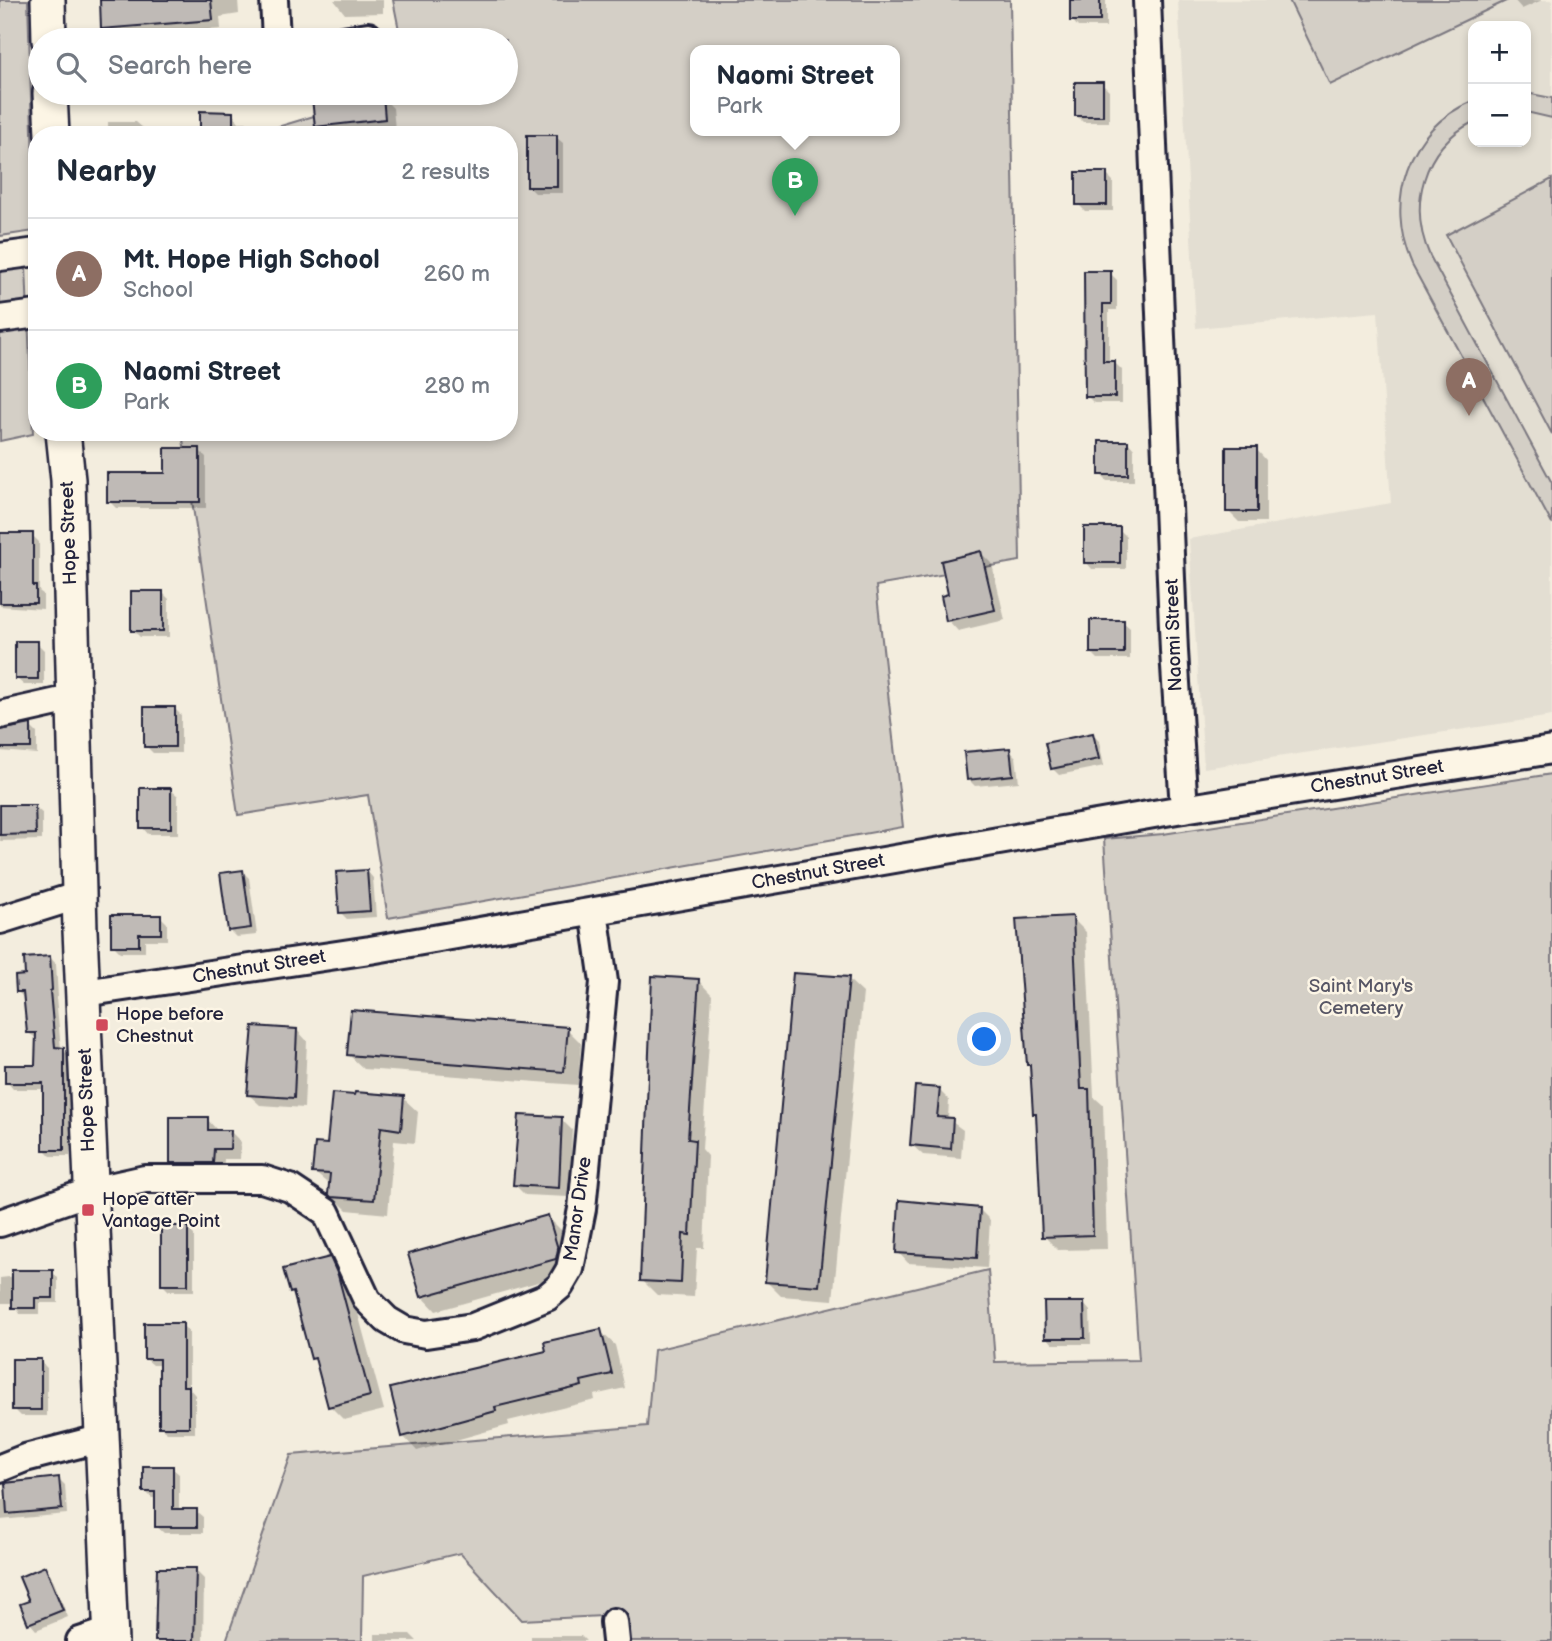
<!DOCTYPE html>
<meta charset="utf-8">
<style>
body{margin:0;font-family:"Balsamiq Sans",sans-serif;background:#f6f6f7;color:#1f2937}
.controls{position:absolute;right:21px;top:21px;display:grid;overflow:hidden;border-radius:14px;box-shadow:0 4px 10px #0003}
.controls button{width:63px;height:63px;display:grid;place-items:center;padding:0;border:0;border-bottom:2px solid #e0e1e3;background:#fff;color:#1f2937;font:35px sans-serif}
.you{position:absolute;left:985px;top:1040px;width:24px;height:24px;margin:-18px;border:5px solid #fff;border-radius:50%;background:#1a73e8;box-shadow:0 0 0 10px #1a73e833}
.badge{display:grid;place-items:center;width:46px;height:46px;border-radius:50%;background:#d93025;color:#fff;font-size:23px;font-weight:700}
.pin{position:absolute;translate:-50% -58px;filter:drop-shadow(0 2px 4px #0008)}
.pin::after{content:'';position:absolute;top:37px;width:24px;height:21px;background:inherit;clip-path:polygon(0 0,100% 0,50% 100%)}
.popup{position:absolute;left:690px;top:45px;width:210px;height:91px;box-sizing:border-box;display:grid;place-content:center;border-radius:14px;background:#fff;filter:drop-shadow(0 2px 5px #0005);font-size:23px;white-space:nowrap;color:#747a83}
.popup b{font-size:26px;color:#1f2937}
.popup::after{content:'';position:absolute;left:50%;top:100%;margin-left:-14px;border:14px solid transparent;border-top-color:#fff}
.list{margin:0;padding:0;list-style:none}
h2{display:flex;justify-content:space-between;align-items:center;height:91px;margin:0;padding:0 28px;font-size:30px}
h2 small{font-size:23px;font-weight:400;color:#747a83}
.list li{display:grid;grid-template-columns:46px 1fr auto;gap:21px;align-items:center;box-sizing:border-box;height:112px;padding:0 28px;border-top:2px solid #e0e1e3}
.list b{display:block;font-size:26px;white-space:nowrap}
.list p{margin:0;font-size:23px;white-space:nowrap;color:#747a83}
.list em{font-size:23px;font-style:normal;color:#747a83}
.icon{flex:none;width:38px;height:38px;fill:none;stroke:currentColor;stroke-width:2;stroke-linecap:round;stroke-linejoin:round}
.map{position:relative;flex:none;width:1552px;height:1641px;overflow:hidden}
.search{position:absolute;background:#fff;box-shadow:0 4px 10px #0003;left:28px;top:28px;width:490px;height:77px;display:flex;align-items:center;gap:18px;box-sizing:border-box;padding:0 24px;border-radius:38px;color:#747a83;font-size:26px}
.panel{position:absolute;background:#fff;box-shadow:0 4px 10px #0003;left:28px;top:126px;width:490px;height:315px;border-radius:28px}
.map>svg:first-child{display:block}
.built{fill:#e3ded2;fill-rule:evenodd}
.green{fill:#d4cfc6;stroke:#7b7880;stroke-width:2;fill-rule:evenodd}
.shadow{fill:#0003}
.building{fill:#bfbab6;stroke:#22223b;stroke-width:2}
.lines{fill:none;stroke-linecap:round;stroke-linejoin:round}
.minor-casing{stroke:#22223b;stroke-width:32}
.major-casing{stroke:#22223b;stroke-width:38}
.minor{stroke:#fcf5e5;stroke-width:26}
.major{stroke:#fcf5e5;stroke-width:33}
.poi-dot{fill:#d1495b;stroke:#fcf5e5;stroke-width:2.5}
.labels{text-anchor:middle;dominant-baseline:central;stroke-width:5;stroke-linejoin:round;paint-order:stroke}
.street-label{font-size:19px;fill:#22223b;stroke:#fcf5e5}
.park-label{font-size:19px;fill:#575665;stroke:#fcf5e5}
.poi-label{font-size:19px;fill:#22223b;stroke:#fcf5e5;text-anchor:start}
</style>
<div class="map">
<svg width="1552" height="1641" viewBox="0 0 1552 1641">
<rect width="100%" height="100%" fill="#f3edde"/>
<filter id="ink" filterUnits="userSpaceOnUse"><feTurbulence type="fractalNoise" baseFrequency=".0143" numOctaves="2"/><feDisplacementMap in="SourceGraphic" scale="14" xChannelSelector="R" yChannelSelector="G"/><feConvolveMatrix kernelMatrix="1 2 1 2 8 2 1 2 1" color-interpolation-filters="sRGB"/></filter>
<g filter="url(#ink)">
<path class="built" d="M 1178,0 L 1552,0 L 1552,716 L 1204,768 L 1189,539 L 1391,503 L 1378,312 L 1196,328 ZM 1473,26 L 1526,26 L 1526,142 L 1473,142 Z"/>
<path class="green" d="M 0,0 L 28,0 L 35,231 L 0,236 Z
M 393,0 L 1010,0 L 1020,561 L 876,586 L 903,827 L 388,918 L 368,795 L 238,815 L 182,432 L 509,432 L 509,135 L 251,135 L 390,93 L 506,93 L 506,40 L 401,40 ZM 695,50 L 895,50 L 895,130 L 695,130 Z
M 1289,0 L 1508,0 L 1330,85 Z
M 1526,93 L 1552,98 L 1552,118 L 1526,112 Z
M 1473,101 L 1473,122 C 1422,148 1408,206 1430,256 L 1552,483 L 1552,524 L 1412,265 C 1384,201 1407,128 1473,101 Z
M 1552,179 L 1552,434 L 1446,235 Z
M 25,242 L 33,434 L 0,441 L 0,246 Z
M 1552,774 L 1552,1641 L 628,1641 L 623,1615 L 522,1620 L 460,1553 L 363,1576 L 362,1641 L 226,1641 L 291,1455 L 647,1426 L 654,1350 L 988,1270 L 995,1362 L 1139,1360 L 1104,839 L 1163,834 Z"/>
<path class="shadow" d="M 101,0 L 238,0 L 239,14 L 220,17 L 221,29 L 112,37 L 103,28 Z
M 334,0 L 383,0 L 383,13 L 345,14 Z
M 1072,0 L 1106,0 L 1106,27 L 1078,27 L 1072,20 Z
M 1514,0 L 1542,0 L 1522,9 Z
M 1102,84 L 1109,91 L 1109,122 L 1083,122 L 1076,115 Z
M 368,94 L 372,98 L 382,97 L 393,108 L 395,129 L 326,135 L 317,126 Z
M 232,113 L 239,122 L 246,122 L 253,128 L 253,135 L 201,135 Z
M 108,122 L 136,122 L 143,128 L 143,135 L 108,135 Z
M 556,137 L 563,143 L 563,193 L 535,193 L 529,187 Z
M 1106,174 L 1113,181 L 1113,211 L 1085,211 L 1078,204 Z
M 1086,273 L 1110,273 L 1117,280 L 1117,310 L 1109,310 L 1109,363 L 1115,363 L 1122,370 L 1122,403 L 1094,403 L 1087,396 Z
M 1128,442 L 1134,449 L 1134,481 L 1107,481 L 1100,474 Z
M 1256,449 L 1266,460 L 1266,522 L 1239,522 L 1228,511 Z
M 199,450 L 206,457 L 206,508 L 116,508 L 109,501 L 167,475 Z
M 1119,529 L 1126,536 L 1126,569 L 1092,569 L 1086,562 Z
M 0,534 L 32,535 L 39,542 L 39,591 L 43,594 L 43,609 L 0,606 Z
M 981,553 L 992,564 L 1005,620 L 958,631 L 948,620 L 950,595 Z
M 162,592 L 169,599 L 169,637 L 140,637 L 133,630 Z
M 1123,622 L 1130,628 L 1130,659 L 1098,659 L 1092,653 Z
M 37,643 L 44,650 L 44,685 L 24,685 L 17,679 Z
M 174,708 L 181,715 L 181,753 L 153,753 L 146,746 Z
M 30,726 L 37,733 L 37,754 L 0,751 L 0,730 Z
M 1092,734 L 1099,741 L 1104,766 L 1059,775 L 1052,768 Z
M 1009,750 L 1016,757 L 1019,782 L 975,786 L 968,779 Z
M 171,790 L 178,796 L 178,834 L 148,834 L 142,827 Z
M 0,807 L 35,807 L 42,813 L 42,840 L 0,841 Z
M 242,871 L 249,878 L 257,935 L 236,937 L 229,930 Z
M 367,871 L 373,878 L 376,917 L 347,919 L 340,912 Z
M 160,916 L 167,923 L 167,940 L 145,940 L 145,952 L 120,952 L 113,945 Z
M 1072,918 L 1086,932 L 1094,1097 L 1103,1105 L 1107,1249 L 1058,1250 L 1044,1236 L 1038,1117 L 1034,1113 L 1032,1068 L 1029,1065 Z
M 50,957 L 56,964 L 58,997 L 56,997 L 61,1049 L 70,1056 L 70,1156 L 51,1156 L 44,1149 L 44,1089 L 13,1089 L 7,1082 L 37,1066 L 38,1039 L 28,1033 L 25,999 L 18,992 L 27,977 Z
M 848,979 L 863,993 L 833,1300 L 781,1296 L 767,1282 Z
M 698,980 L 712,995 L 702,1149 L 708,1156 L 704,1248 L 697,1248 L 694,1297 L 657,1295 L 642,1280 Z
M 567,1029 L 581,1043 L 578,1085 L 364,1069 L 349,1055 Z
M 297,1030 L 307,1041 L 304,1108 L 260,1105 L 249,1095 Z
M 939,1090 L 949,1100 L 948,1119 L 963,1130 L 961,1158 L 923,1155 L 912,1145 Z
M 403,1098 L 418,1112 L 415,1143 L 394,1141 L 388,1214 L 347,1210 L 330,1194 L 331,1186 L 314,1172 L 329,1146 Z
M 207,1119 L 218,1131 L 230,1131 L 241,1142 L 240,1159 L 224,1159 L 223,1173 L 182,1173 L 172,1163 Z
M 561,1119 L 572,1130 L 569,1197 L 525,1195 L 515,1185 Z
M 980,1210 L 990,1220 L 987,1268 L 908,1263 L 898,1252 Z
M 548,1217 L 562,1231 L 572,1264 L 570,1273 L 436,1311 L 422,1296 Z
M 187,1228 L 194,1235 L 194,1291 L 169,1291 L 162,1284 Z
M 329,1259 L 344,1274 L 352,1291 L 384,1410 L 344,1420 L 330,1406 L 319,1365 L 313,1359 L 296,1297 L 291,1292 Z
M 52,1272 L 58,1278 L 58,1303 L 40,1303 L 40,1314 L 20,1314 L 14,1303 L 0,1303 L 0,1278 Z
M 1084,1304 L 1090,1311 L 1091,1344 L 1053,1344 L 1047,1337 Z
M 182,1325 L 189,1332 L 189,1388 L 195,1395 L 195,1433 L 167,1433 L 160,1426 L 160,1365 L 153,1365 L 146,1359 Z
M 600,1331 L 615,1345 L 625,1388 L 594,1395 L 595,1400 L 508,1421 L 509,1425 L 417,1451 L 403,1436 L 548,1353 Z
M 40,1361 L 47,1368 L 47,1416 L 21,1416 L 14,1409 Z
M 172,1468 L 179,1474 L 179,1511 L 196,1511 L 203,1517 L 203,1533 L 164,1533 L 157,1527 L 157,1498 L 152,1498 L 145,1491 Z
M 59,1479 L 65,1485 L 67,1514 L 0,1520 L 0,1500 L 8,1500 Z
M 44,1568 L 51,1575 L 68,1617 L 36,1630 L 30,1623 L 31,1602 Z
M 195,1570 L 204,1579 L 203,1641 L 157,1641 Z
M 375,1634 L 410,1634 L 417,1641 L 375,1641 Z
M 531,1636 L 581,1636 L 586,1641 L 531,1641 Z"/>
<path class="building" d="M 100,0 L 211,0 L 213,20 L 101,29 Z
M 1070,0 L 1100,0 L 1100,21 L 1070,21 Z
M 1075,82 L 1103,82 L 1103,116 L 1075,116 Z
M 361,93 L 368,93 L 369,97 L 383,95 L 385,119 L 315,127 L 312,98 Z
M 200,111 L 233,112 L 233,135 L 200,135 Z
M 527,135 L 557,135 L 557,187 L 527,187 Z
M 1076,172 L 1107,172 L 1107,205 L 1076,205 Z
M 1084,271 L 1111,271 L 1111,304 L 1103,304 L 1103,361 L 1115,361 L 1115,397 L 1085,397 Z
M 1099,441 L 1128,441 L 1128,475 L 1099,475 Z
M 1226,447 L 1257,447 L 1257,512 L 1226,512 Z
M 165,448 L 200,448 L 200,502 L 107,502 L 107,473 L 165,473 Z
M 1084,527 L 1120,527 L 1120,563 L 1084,563 Z
M 0,533 L 33,533 L 33,586 L 36,586 L 36,603 L 0,603 Z
M 981,551 L 995,610 L 946,621 L 941,596 L 948,594 L 941,561 Z
M 131,591 L 163,591 L 163,631 L 131,631 Z
M 1090,620 L 1124,620 L 1124,653 L 1090,653 Z
M 15,641 L 38,641 L 38,679 L 15,679 Z
M 144,707 L 175,707 L 175,747 L 144,747 Z
M 31,724 L 31,748 L 0,748 L 0,730 Z
M 1093,733 L 1099,759 L 1051,769 L 1045,743 Z
M 1010,748 L 1013,775 L 967,780 L 964,752 Z
M 140,788 L 171,788 L 171,828 L 140,828 Z
M 0,805 L 35,805 L 36,834 L 0,835 Z
M 243,870 L 251,928 L 228,931 L 220,873 Z
M 367,870 L 370,911 L 339,913 L 336,872 Z
M 111,915 L 161,915 L 161,934 L 139,934 L 139,946 L 111,946 Z
M 1073,916 L 1081,1089 L 1089,1089 L 1093,1235 L 1042,1237 L 1036,1114 L 1033,1114 L 1030,1065 L 1027,1065 L 1016,919 Z
M 50,956 L 52,990 L 50,991 L 55,1047 L 64,1048 L 64,1150 L 43,1150 L 43,1083 L 5,1083 L 5,1065 L 35,1065 L 36,1033 L 27,1033 L 23,992 L 16,992 L 15,976 L 25,975 L 24,958 Z
M 793,973 L 849,977 L 819,1286 L 765,1282 Z
M 652,976 L 699,979 L 688,1139 L 695,1140 L 690,1235 L 683,1234 L 681,1283 L 640,1281 Z
M 351,1010 L 568,1027 L 564,1072 L 347,1055 Z
M 253,1026 L 297,1029 L 294,1098 L 247,1095 Z
M 915,1086 L 940,1088 L 937,1117 L 953,1118 L 951,1149 L 910,1145 Z
M 355,1092 L 404,1096 L 401,1130 L 381,1127 L 374,1200 L 331,1197 L 328,1194 L 330,1174 L 312,1173 L 315,1143 L 327,1144 L 332,1093 L 354,1095 Z
M 519,1115 L 562,1117 L 559,1188 L 513,1185 Z
M 170,1117 L 208,1117 L 208,1130 L 231,1130 L 230,1149 L 214,1149 L 213,1163 L 170,1163 Z
M 899,1200 L 980,1208 L 977,1258 L 896,1253 Z
M 548,1215 L 558,1249 L 556,1259 L 421,1297 L 408,1254 Z
M 161,1226 L 188,1226 L 188,1285 L 161,1285 Z
M 330,1257 L 338,1275 L 370,1396 L 328,1407 L 315,1358 L 311,1359 L 293,1292 L 290,1293 L 283,1269 Z
M 12,1270 L 53,1270 L 53,1298 L 35,1298 L 35,1308 L 12,1308 Z
M 1044,1302 L 1084,1302 L 1085,1338 L 1045,1338 Z
M 144,1323 L 183,1323 L 183,1386 L 189,1386 L 189,1427 L 159,1427 L 159,1359 L 144,1359 Z
M 601,1329 L 612,1374 L 581,1381 L 582,1386 L 495,1407 L 496,1411 L 402,1437 L 390,1388 L 546,1351 L 544,1342 Z
M 12,1359 L 41,1359 L 41,1410 L 12,1410 Z
M 143,1466 L 173,1466 L 173,1509 L 197,1509 L 197,1527 L 155,1527 L 155,1492 L 143,1492 Z
M 59,1477 L 62,1509 L 7,1514 L 5,1483 Z
M 45,1566 L 63,1610 L 28,1624 L 20,1604 L 29,1601 L 19,1577 Z
M 157,1568 L 196,1568 L 194,1641 L 155,1641 Z"/>
<g class="lines">
<g class="minor-casing">
<path id="minor" d="M 274,0 L 276,40
M 1147,0 L 1174,651 L 1184,809
M 343,40 L 368,36
M 0,257 L 37,252
M 0,319 L 37,314
M 0,715 L 75,698
M 0,920 L 80,895
M 84,993 L 370,950 L 1177,810 L 1552,750
M 0,1223 L 91,1191 L 145,1179 L 262,1179 L 290,1188 L 326,1212 L 367,1300 L 387,1320 L 404,1330 L 426,1334 L 473,1327 L 547,1297 L 560,1286 L 570,1269 L 582,1209 L 604,982 L 594,911
M 0,1468 L 25,1458 L 103,1438
M 614,1622 L 616,1641
M 80,1641 L 110,1631"/>
</g>
<g class="major-casing">
<path id="major" d="M 48,0 L 49,40
M 50,93 L 52,135
M 63,432 L 68,480 L 80,930 L 111,1641"/>
</g>
<use href="#minor" class="minor"/>
<use href="#major" class="major"/>
</g>
</g>
<g class="poi-dot">
<rect x="95" y="1018" width="14" height="14" rx="3.5"/>
<rect x="81" y="1203" width="14" height="14" rx="3.5"/>
</g>
<g class="labels">
<g class="street-label">
<text transform="translate(69 533) rotate(-92)">Hope Street</text>
<text transform="translate(1174 635) rotate(-92)">Naomi Street</text>
<text transform="translate(1377 777) rotate(-9)">Chestnut Street</text>
<text transform="translate(818 872) rotate(-10)">Chestnut Street</text>
<text transform="translate(259 967) rotate(-9)">Chestnut Street</text>
<text transform="translate(87 1100) rotate(-92)">Hope Street</text>
<text transform="translate(578 1209) rotate(-82)">Manor Drive</text>
</g>
<g class="park-label">
<text x="1361" y="986">Saint Mary's<tspan x="1361" dy="22">Cemetery</tspan></text>
</g>
<g class="poi-label">
<text x="116" y="1014">Hope before<tspan x="116" dy="22">Chestnut</tspan></text>
<text x="102" y="1199">Hope after<tspan x="102" dy="22">Vantage Point</tspan></text>
</g>
</g>
</svg>
<div class="controls">
<button>+</button>
<button>−</button>
</div>
<div class="you"></div>
<div class="pin badge" style="left:1469px;top:416px;background:#8d6e63">A</div>
<div class="pin badge" style="left:795px;top:216px;background:#2e9e5b">B</div>
<div class="popup"><b>Naomi Street</b>Park</div>
<div class="search"><svg class="icon" aria-label="search" viewBox="0 0 24 24"><circle cx="10" cy="10" r="6"/><path d="M15 15l6 6"/></svg>Search here</div>
<section class="panel">
<h2>Nearby<small>2 results</small></h2>
<ul class="list">
<li><span class="badge" style="background:#8d6e63">A</span><div><b>Mt. Hope High School</b><p>School</p></div><em>260 m</em></li>
<li><span class="badge" style="background:#2e9e5b">B</span><div><b>Naomi Street</b><p>Park</p></div><em>280 m</em></li>
</ul>
</section>
</div>
